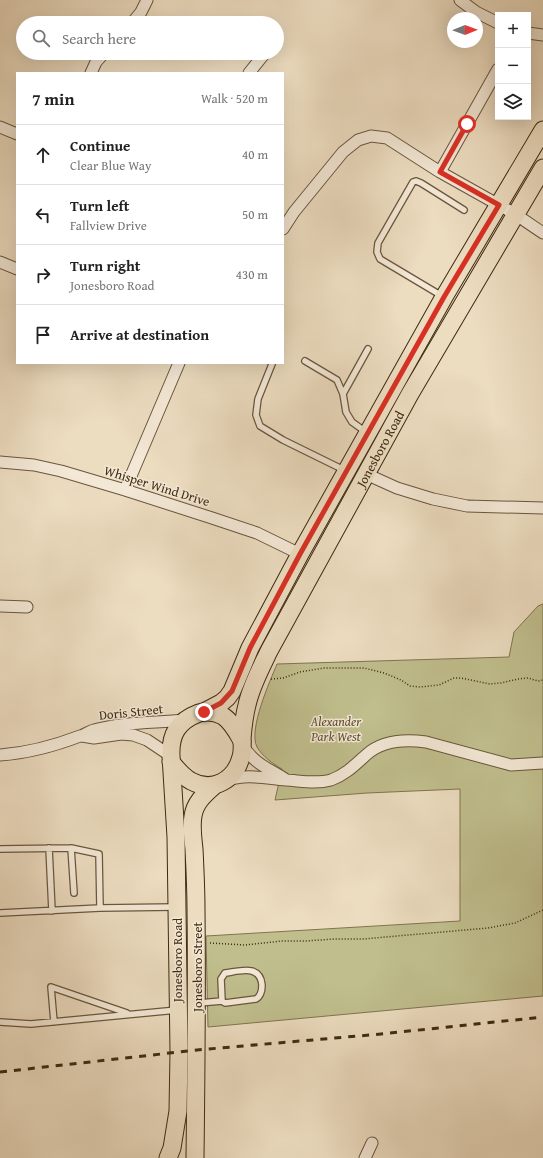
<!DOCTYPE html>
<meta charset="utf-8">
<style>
body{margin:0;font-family:"Gentium Book Plus",serif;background:#f2f2f2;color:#222}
.controls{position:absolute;right:12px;top:12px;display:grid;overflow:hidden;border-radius:0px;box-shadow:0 4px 16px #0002}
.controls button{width:36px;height:36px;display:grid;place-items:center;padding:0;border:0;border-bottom:1px solid #e0e0e0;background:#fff;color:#222;font:20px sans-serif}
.compass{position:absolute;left:447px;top:12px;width:36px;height:36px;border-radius:50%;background:#fff;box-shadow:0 4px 16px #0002;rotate:89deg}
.stop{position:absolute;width:12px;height:12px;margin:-9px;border:3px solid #d93025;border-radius:50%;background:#fff}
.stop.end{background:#d93025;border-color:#fff;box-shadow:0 1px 4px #0008}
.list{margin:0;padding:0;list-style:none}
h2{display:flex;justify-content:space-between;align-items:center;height:52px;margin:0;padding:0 16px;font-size:17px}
h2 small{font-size:13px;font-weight:400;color:#767676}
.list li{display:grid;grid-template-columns:26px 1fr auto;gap:12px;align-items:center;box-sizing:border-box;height:60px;padding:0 16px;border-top:1px solid #e0e0e0}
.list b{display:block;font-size:15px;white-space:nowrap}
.list p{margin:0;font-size:13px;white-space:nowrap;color:#767676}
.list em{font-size:13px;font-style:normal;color:#767676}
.icon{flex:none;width:22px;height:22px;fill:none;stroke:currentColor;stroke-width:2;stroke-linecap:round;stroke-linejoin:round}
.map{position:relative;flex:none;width:543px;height:1158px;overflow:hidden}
.search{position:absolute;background:#fff;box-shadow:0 4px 16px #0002;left:16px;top:16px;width:268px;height:44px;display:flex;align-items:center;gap:10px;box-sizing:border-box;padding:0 14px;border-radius:22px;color:#767676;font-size:15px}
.panel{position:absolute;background:#fff;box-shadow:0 4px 16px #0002;left:16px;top:72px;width:268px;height:292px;border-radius:0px}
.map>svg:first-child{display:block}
.green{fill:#c0be8d;stroke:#7f744f}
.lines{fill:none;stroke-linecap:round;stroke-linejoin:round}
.service-casing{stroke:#6a563d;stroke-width:8}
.minor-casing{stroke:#6a563d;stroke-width:13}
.primary-casing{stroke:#3e2a11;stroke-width:19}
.path{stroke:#3e2a11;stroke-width:1.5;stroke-dasharray:1 2;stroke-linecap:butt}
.service{stroke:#f3e8d6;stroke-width:5.5}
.minor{stroke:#f3e8d6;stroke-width:11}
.primary{stroke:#ecdcc0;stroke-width:17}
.rail{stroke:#3e2a11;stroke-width:3;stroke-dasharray:7 7;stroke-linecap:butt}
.route{stroke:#d93025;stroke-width:5}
.labels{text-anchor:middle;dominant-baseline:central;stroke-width:3;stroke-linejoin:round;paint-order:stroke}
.street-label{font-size:13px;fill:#3e2a11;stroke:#f3e8d6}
.park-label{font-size:13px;font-style:italic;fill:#5e4f30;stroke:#f3e8d6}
</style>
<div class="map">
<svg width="543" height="1158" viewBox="0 0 543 1158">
<rect width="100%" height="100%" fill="#ecdcc0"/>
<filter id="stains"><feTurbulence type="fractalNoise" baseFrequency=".005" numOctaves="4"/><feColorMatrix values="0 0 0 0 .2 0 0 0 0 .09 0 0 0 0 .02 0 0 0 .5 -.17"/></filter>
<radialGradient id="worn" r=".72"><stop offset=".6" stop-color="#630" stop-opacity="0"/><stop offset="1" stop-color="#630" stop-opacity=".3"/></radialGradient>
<path class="green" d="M 543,604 L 543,996 L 208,1027 L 206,936 L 460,921 L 460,789 L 367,793 L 275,800 L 282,769 C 273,764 262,756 257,747 C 248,730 270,681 277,664 L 509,657 L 514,632 L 538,606 Z"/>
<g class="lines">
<g class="service-casing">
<path id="service" d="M 442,296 L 380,259 L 377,252 L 378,243 L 413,182 L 416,181 L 421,183 L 464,210
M 305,361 L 337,380 L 343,394 L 346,412 L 352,422 L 366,432
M 272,364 L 258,399 L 256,415 L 260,426 L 283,440 L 344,470
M 343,394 L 368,349
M 49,848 L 52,911
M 71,848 L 74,893
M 0,849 L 71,848 L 99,854 L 100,908
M 0,913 L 100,908 L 175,907
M 199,1003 L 222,1001 L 221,979 L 225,973 C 240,971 260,964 262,985 C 262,991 261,996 256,999 L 225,1003 L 222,1001
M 0,1022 L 31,1024 L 177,1010
M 54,1022 L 51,987 L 127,1013"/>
</g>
<g class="minor-casing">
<path id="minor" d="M 460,0 L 476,12 L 498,23
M 132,23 L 141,12 L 147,0
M 528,33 L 543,35
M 91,73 L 96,62 L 104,53
M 249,73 L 265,53
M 0,127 L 17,134
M 440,172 L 498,69
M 283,229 L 294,212 L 343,152 L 358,140 L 371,136 L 387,138 L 440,172 L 515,214 L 543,233
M 0,262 L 17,269
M 0,462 L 34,465 L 61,471 L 125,490 L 212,518 L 257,533 L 300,554
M 366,474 L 397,488 L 433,499 L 467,506 L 543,508
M 125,490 L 179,363
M 0,606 L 27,607
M 82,736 L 94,738 L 121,734 L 133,735 L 147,740 L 171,756
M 242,745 C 257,766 265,766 285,779
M 0,755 C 28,753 54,746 80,736 C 85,735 89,731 94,730 C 123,722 154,723 184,720
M 226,780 C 232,779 238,777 244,777 C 258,776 272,779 286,780 C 302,781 316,784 331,780 C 345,775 355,765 366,755 C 382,740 404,739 426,742 L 511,765 L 543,763
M 365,1158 L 372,1143"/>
</g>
<g class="primary-casing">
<g id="primary">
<path d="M 204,712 L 221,703 L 227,698 L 232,691 L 250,648 L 300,554 L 444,297 L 543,130"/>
<path id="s1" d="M 171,762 C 177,769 183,777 191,781 C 213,793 235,780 241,757 C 243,751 242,745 242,739 C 243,727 244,716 247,705 C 251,686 261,668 269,651 L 410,394 L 543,168"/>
<path d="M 168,1158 L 172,1148 L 178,1111 L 179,1052 L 176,837 L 171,756 C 170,734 178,721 199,713 C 207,711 216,712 223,716 C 232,722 237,732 242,741"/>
<path d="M 195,1158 C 196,1075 197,993 196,910 C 196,890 195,869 194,849 C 193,839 191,827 193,816 C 195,802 205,794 215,785"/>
</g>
</g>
<path class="path" d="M 271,679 L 283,678 L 300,672 L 324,668 L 364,668 L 384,673 L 401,680 L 410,686 L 420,687 L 439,685 L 454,678 L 461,678 L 490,684 L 501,683 L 518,679 L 528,678 L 538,681 L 543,680
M 210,943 L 245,945 L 282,941 L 305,941 L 335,939 L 363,939 L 488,928 L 515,923 L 543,910"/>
<use href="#service" class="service"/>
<use href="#minor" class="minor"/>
<use href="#primary" class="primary"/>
<path class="rail" d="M 0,1072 L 197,1050 L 381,1034 L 543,1017"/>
</g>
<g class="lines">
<path class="route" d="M 204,712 L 221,703 L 232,691 L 250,648 L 300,554 L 444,297 L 499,205 L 440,172 L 467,124"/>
</g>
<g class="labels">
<g class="street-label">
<text stroke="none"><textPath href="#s1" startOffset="434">Jonesboro Road</textPath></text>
<text transform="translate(157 486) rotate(17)">Whisper Wind Drive</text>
<text transform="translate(131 712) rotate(-6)">Doris Street</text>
<text transform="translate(177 960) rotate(-90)">Jonesboro Road</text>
<text transform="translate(197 967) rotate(-90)">Jonesboro Street</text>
</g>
<g class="park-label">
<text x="336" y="721">Alexander<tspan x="336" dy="15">Park West</tspan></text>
</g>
</g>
<rect width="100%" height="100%" filter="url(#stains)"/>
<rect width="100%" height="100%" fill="url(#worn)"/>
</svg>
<div class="controls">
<button>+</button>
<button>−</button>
<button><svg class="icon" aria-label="layers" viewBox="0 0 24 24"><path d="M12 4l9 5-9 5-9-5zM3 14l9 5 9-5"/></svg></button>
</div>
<svg class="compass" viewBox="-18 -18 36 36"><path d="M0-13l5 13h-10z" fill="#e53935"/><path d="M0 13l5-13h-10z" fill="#767676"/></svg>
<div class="stop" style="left:467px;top:124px"></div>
<div class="stop end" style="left:204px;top:712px"></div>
<div class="search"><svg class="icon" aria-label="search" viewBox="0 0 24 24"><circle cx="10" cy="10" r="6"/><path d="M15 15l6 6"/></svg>Search here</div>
<section class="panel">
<h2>7 min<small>Walk · 520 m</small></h2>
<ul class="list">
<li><svg class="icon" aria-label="ahead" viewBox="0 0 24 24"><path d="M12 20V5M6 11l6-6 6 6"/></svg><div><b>Continue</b><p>Clear Blue Way</p></div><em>40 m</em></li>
<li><svg class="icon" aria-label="left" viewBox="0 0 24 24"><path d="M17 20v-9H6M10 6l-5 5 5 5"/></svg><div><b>Turn left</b><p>Fallview Drive</p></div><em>50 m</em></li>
<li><svg class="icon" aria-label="right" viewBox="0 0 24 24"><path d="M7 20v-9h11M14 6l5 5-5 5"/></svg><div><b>Turn right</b><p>Jonesboro Road</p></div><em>430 m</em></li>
<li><svg class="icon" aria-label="arrive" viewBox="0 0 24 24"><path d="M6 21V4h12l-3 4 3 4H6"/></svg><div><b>Arrive at destination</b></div></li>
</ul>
</section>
</div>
